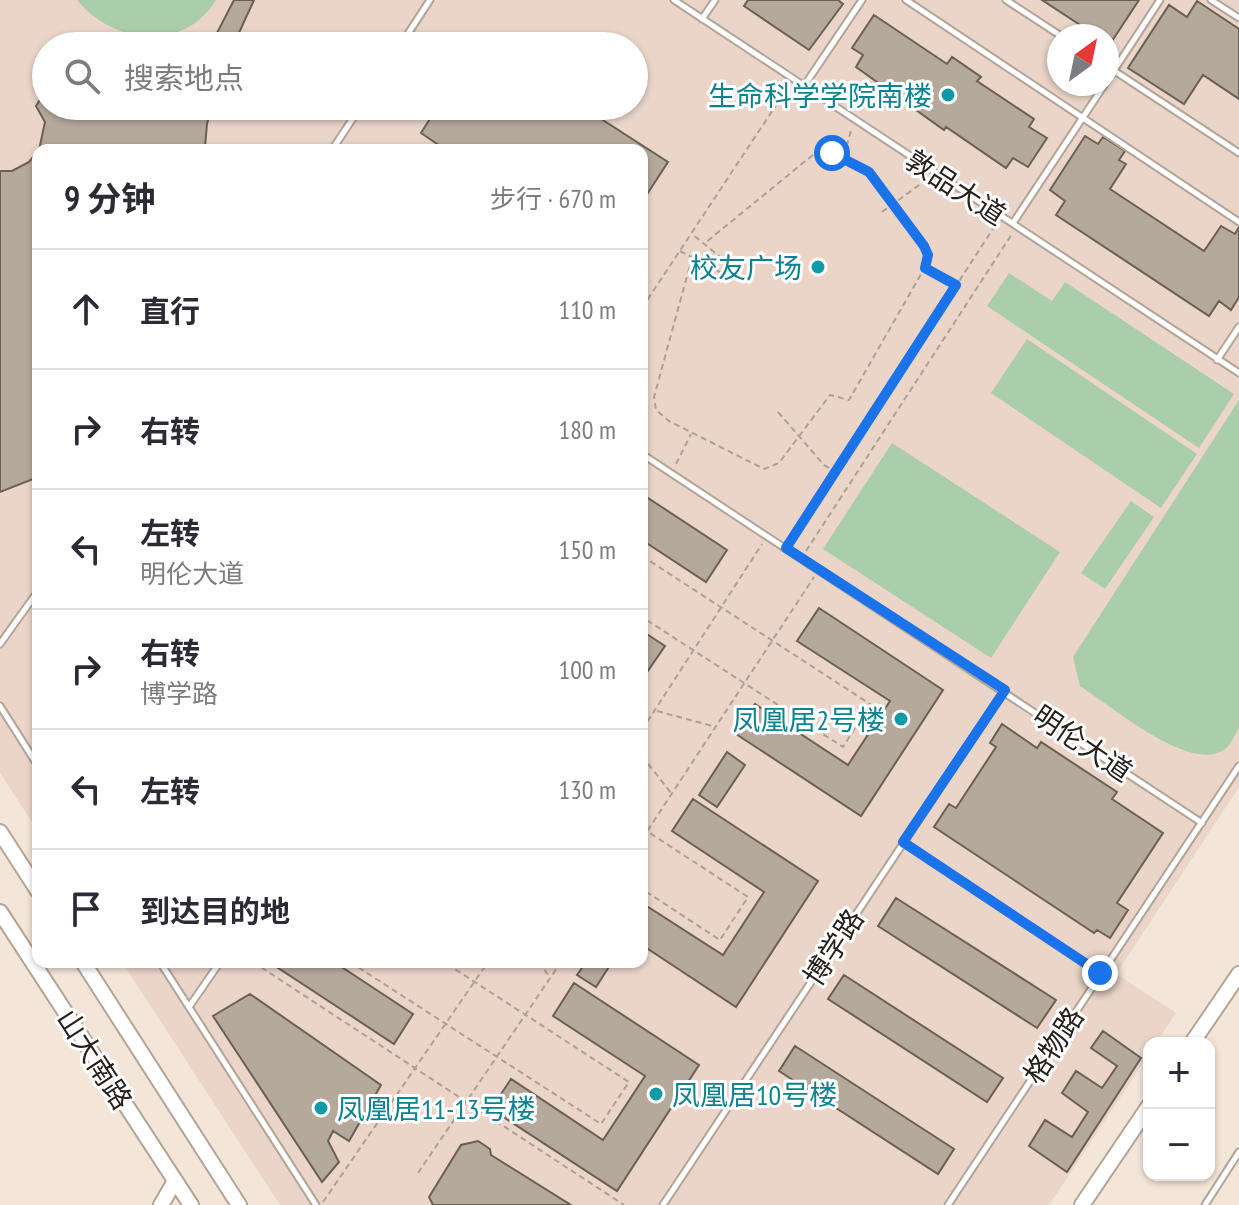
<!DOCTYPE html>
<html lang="zh">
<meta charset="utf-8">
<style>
body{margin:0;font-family:"PT Sans Narrow","Noto Sans SC",sans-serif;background:#f2f2f3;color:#2b2b33}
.controls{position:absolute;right:24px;bottom:24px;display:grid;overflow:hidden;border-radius:16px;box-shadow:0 2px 6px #0004}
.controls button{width:72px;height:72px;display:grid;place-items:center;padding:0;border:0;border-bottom:2px solid #e1e1e2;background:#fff;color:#2b2b33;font:40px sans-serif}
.compass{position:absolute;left:1047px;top:24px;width:72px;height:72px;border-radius:50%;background:#fff;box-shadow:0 2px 6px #0004;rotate:33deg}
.stop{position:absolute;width:24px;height:24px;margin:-18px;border:6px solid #1a73e8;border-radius:50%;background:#fff}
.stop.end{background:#1a73e8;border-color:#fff;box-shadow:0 2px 8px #0008}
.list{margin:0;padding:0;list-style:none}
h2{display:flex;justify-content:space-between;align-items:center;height:104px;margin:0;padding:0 32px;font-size:34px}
h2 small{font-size:26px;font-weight:400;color:#7c7c81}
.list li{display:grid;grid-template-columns:52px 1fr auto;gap:24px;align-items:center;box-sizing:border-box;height:120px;padding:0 32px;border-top:2px solid #e1e1e2}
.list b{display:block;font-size:30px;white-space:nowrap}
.list p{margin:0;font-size:26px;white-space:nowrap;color:#7c7c81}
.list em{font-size:26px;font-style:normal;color:#7c7c81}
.icon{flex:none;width:44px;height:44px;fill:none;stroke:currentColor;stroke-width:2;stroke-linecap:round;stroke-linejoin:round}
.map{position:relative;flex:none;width:1239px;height:1205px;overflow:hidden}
.search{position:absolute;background:#fff;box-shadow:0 2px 6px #0004;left:32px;top:32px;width:616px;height:88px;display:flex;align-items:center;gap:20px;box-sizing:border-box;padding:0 28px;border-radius:44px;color:#7c7c81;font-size:30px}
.panel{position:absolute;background:#fff;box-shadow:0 2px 6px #0004;left:32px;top:144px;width:616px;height:824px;border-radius:16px}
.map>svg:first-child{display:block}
.education{fill:#ead5c8;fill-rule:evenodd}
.green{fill:#aacdaa}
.building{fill:#b5a99c;stroke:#6b6054;stroke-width:2}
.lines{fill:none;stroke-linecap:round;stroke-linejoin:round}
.lane-casing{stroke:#b1a498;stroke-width:9}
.secondary-casing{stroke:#b1a498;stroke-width:18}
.path{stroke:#aca196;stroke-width:2;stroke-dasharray:6 4;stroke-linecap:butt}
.lane{stroke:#fff;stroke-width:5}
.secondary{stroke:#fff;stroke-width:14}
.route{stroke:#1a73e8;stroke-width:10}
.culture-dot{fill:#0f9aa8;stroke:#fff;stroke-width:3}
.labels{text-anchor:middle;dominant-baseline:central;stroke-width:6;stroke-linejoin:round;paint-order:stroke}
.culture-label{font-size:28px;fill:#0d838f;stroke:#fff;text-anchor:end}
.street-label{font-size:28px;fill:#26211c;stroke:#fff}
</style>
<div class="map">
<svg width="1239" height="1205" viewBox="0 0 1239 1205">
<rect width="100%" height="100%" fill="#f3e5d7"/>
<path class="education" d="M 0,0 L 1239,0 L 1239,787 L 1116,974 L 1176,1013 L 1156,1043 L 1149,1043 L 1149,1054 L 1049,1205 L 280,1205 L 122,962 L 642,962 L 642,150 L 38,150 L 38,831 L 0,773 ZM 1059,36 L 1107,36 L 1107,84 L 1059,84 ZM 46,46 L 634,46 L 634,106 L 46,106 Z"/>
<path class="green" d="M 77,0 L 216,0 C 184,53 113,44 77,0 Z
M 1009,273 L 1052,301 L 1065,282 L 1234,394 L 1199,448 L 987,306 Z
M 1027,339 L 1197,454 L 1161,508 L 991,393 Z
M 1239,400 L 1239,728 C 1235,734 1231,745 1225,749 C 1192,775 1110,705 1080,686 L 1073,657 Z
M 892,443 L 1060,552 L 991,658 L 823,549 Z
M 1131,501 L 1154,517 L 1105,589 L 1081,573 Z"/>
<path class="building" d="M 234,0 L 254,0 L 233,46 L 204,46 L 217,33 Z
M 748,0 L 838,0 L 843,4 L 809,50 L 744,6 Z
M 1042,0 L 1139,0 L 1110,44 L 1107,36 L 1097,36 Z
M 1197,1 L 1239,29 L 1239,99 L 1203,75 L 1184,104 L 1128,68 L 1169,5 L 1187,17 Z
M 874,15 L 947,64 L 952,57 L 981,77 L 977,81 L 1034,119 L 1029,127 L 1047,138 L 1028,167 L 1013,158 L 1006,168 L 946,127 L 944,130 L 856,67 L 863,55 L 852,48 Z
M 46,90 L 46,106 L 212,106 L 207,124 L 205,147 L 209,150 L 39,150 L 45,122 L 36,106 Z
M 438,106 L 581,106 L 668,162 L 642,202 L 642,150 L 446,150 L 421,133 Z
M 1085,136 L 1098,144 L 1103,137 L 1125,151 L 1119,160 L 1126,164 L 1110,189 L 1204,251 L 1221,226 L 1235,234 L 1239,227 L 1239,297 L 1231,310 L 1219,301 L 1209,316 L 1056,215 L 1065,201 L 1050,190 Z
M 38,151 L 38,477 L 0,492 L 0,171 L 12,171 L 29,162 Z
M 642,494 L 727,550 L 706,582 L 642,540 Z
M 819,608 L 943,690 L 861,816 L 736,734 L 755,704 L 848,765 L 890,701 L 797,641 Z
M 642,631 L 665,646 L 645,675 L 642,673 Z
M 1002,724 L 1037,748 L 1041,742 L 1117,792 L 1112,799 L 1163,833 L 1117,903 L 1128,910 L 1110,938 L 1097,930 L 1094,933 L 934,827 L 949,804 L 956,808 L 996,747 L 990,743 Z
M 727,752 L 745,765 L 717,807 L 699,795 Z
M 693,799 L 818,881 L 736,1007 L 642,945 L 642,903 L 723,955 L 764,892 L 672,831 Z
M 896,898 L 1056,1000 L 1037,1028 L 878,926 Z
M 269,962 L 334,962 L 413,1014 L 394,1044 Z
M 586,962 L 612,962 L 596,987 L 577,975 Z
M 844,975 L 1003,1078 L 987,1102 L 828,999 Z
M 574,983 L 699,1065 L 617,1191 L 491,1109 L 511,1079 L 603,1140 L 645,1076 L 553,1016 Z
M 250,994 L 381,1085 L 349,1141 L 333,1131 L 328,1141 L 339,1162 L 322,1182 L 213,1016 Z
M 1103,1031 L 1141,1058 L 1067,1172 L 1029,1146 L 1045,1120 L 1072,1137 L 1088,1112 L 1062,1093 L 1076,1071 L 1102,1088 L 1117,1066 L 1091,1048 Z
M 795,1046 L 954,1149 L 938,1174 L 779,1071 Z
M 478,1141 L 490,1149 L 491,1155 L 571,1205 L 433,1205 L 429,1197 L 461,1145 Z"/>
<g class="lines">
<g class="lane-casing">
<path id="lane" d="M 674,0 L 1239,373
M 906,0 L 1239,222
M 1006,0 L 1061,36
M 1211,0 L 1239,18
M 702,19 L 715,0
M 400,46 L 430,0
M 1107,66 L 1239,153
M 1107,81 L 1160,0
M 804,86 L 862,0
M 332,150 L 361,106
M 1013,223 L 1105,84
M 1217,360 L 1239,327
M 642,454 L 1202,823
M 0,644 L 38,591
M 0,706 L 38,766
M 903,842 L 1100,973
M 160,962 L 316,1205
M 189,1007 L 220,962
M 663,1205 L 1005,690
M 948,1205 L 1239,766
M 1205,1205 L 1239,1152"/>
</g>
<g class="secondary-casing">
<path id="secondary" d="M 0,832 L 38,891
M 0,912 L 191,1205
M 83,962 L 239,1205
M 1192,1043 L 1239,974
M 161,1205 L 175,1181
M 1082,1205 L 1149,1106"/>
</g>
<path class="path" d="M 844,156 L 852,127
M 882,212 L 929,178
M 680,251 L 724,274 L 730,265 L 692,234
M 692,258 L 654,397 L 656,410 L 669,421 L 764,469 L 779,463 L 830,395 L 849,400 L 928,262 C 929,245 872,172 855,162 C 842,155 828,151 814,154 L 705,243
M 926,268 L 955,285
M 642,308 L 788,87
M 778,412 L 824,465 L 835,471
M 676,464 L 691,434
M 791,541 L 996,224
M 806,551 L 1012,234
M 642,556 L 870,704 L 843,747 L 642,617
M 657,711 L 716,727
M 642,730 L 762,544
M 642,756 L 671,793
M 642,828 L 748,897 L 720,940 L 642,889
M 642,839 L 814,577
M 253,962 L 624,1205
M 350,962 L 601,1124 L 629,1082 L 444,962
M 538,962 L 550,977
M 418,1173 L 561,962
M 323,1202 L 488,962"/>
<use href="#lane" class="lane"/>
<use href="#secondary" class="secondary"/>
</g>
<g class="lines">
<path class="route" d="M 832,153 L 869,172 L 924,246 L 928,255 L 925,268 L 956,285 L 786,548 L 1005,690 L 903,842 L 1100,973"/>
</g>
<g class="culture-dot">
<circle cx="948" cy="95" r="8"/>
<circle cx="818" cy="267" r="8"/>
<circle cx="901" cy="719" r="8"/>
<circle cx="656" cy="1094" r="8"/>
<circle cx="321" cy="1108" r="8"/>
</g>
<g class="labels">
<g class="culture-label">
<text x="932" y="95">生命科学学院南楼</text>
<text x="802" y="267">校友广场</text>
<text x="885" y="719">凤凰居2号楼</text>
<text x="672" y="1094" text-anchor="start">凤凰居10号楼</text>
<text x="337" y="1108" text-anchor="start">凤凰居11-13号楼</text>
</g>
<g class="street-label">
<text transform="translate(956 187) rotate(33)">敦品大道</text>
<text transform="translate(1083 743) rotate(34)">明伦大道</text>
<text transform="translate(833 947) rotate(-57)">博学路</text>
<text transform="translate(1053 1045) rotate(-57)">格物路</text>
<text transform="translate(95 1059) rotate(57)">山大南路</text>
</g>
</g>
</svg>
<div class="controls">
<button>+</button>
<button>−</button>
</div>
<svg class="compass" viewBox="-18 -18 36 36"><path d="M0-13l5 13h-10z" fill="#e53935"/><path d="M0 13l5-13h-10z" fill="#7c7c81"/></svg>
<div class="stop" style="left:832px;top:153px"></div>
<div class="stop end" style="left:1100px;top:973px"></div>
<div class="search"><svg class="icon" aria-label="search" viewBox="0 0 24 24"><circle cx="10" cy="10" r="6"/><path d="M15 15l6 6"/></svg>搜索地点</div>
<section class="panel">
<h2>9 分钟<small>步行 · 670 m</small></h2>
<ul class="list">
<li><svg class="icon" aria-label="ahead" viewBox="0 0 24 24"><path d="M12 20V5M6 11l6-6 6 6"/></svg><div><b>直行</b></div><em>110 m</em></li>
<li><svg class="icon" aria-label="right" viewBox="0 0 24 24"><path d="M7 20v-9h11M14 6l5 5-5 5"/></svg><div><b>右转</b></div><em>180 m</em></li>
<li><svg class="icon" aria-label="left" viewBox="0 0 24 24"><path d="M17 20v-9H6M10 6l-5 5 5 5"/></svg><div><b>左转</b><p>明伦大道</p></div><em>150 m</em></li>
<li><svg class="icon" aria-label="right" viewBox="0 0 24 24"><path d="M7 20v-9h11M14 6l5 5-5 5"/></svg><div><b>右转</b><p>博学路</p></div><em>100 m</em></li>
<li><svg class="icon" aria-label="left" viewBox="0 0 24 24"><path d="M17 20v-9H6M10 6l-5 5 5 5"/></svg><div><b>左转</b></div><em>130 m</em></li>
<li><svg class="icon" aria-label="arrive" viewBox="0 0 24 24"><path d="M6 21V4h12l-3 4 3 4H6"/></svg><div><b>到达目的地</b></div></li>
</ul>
</section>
</div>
